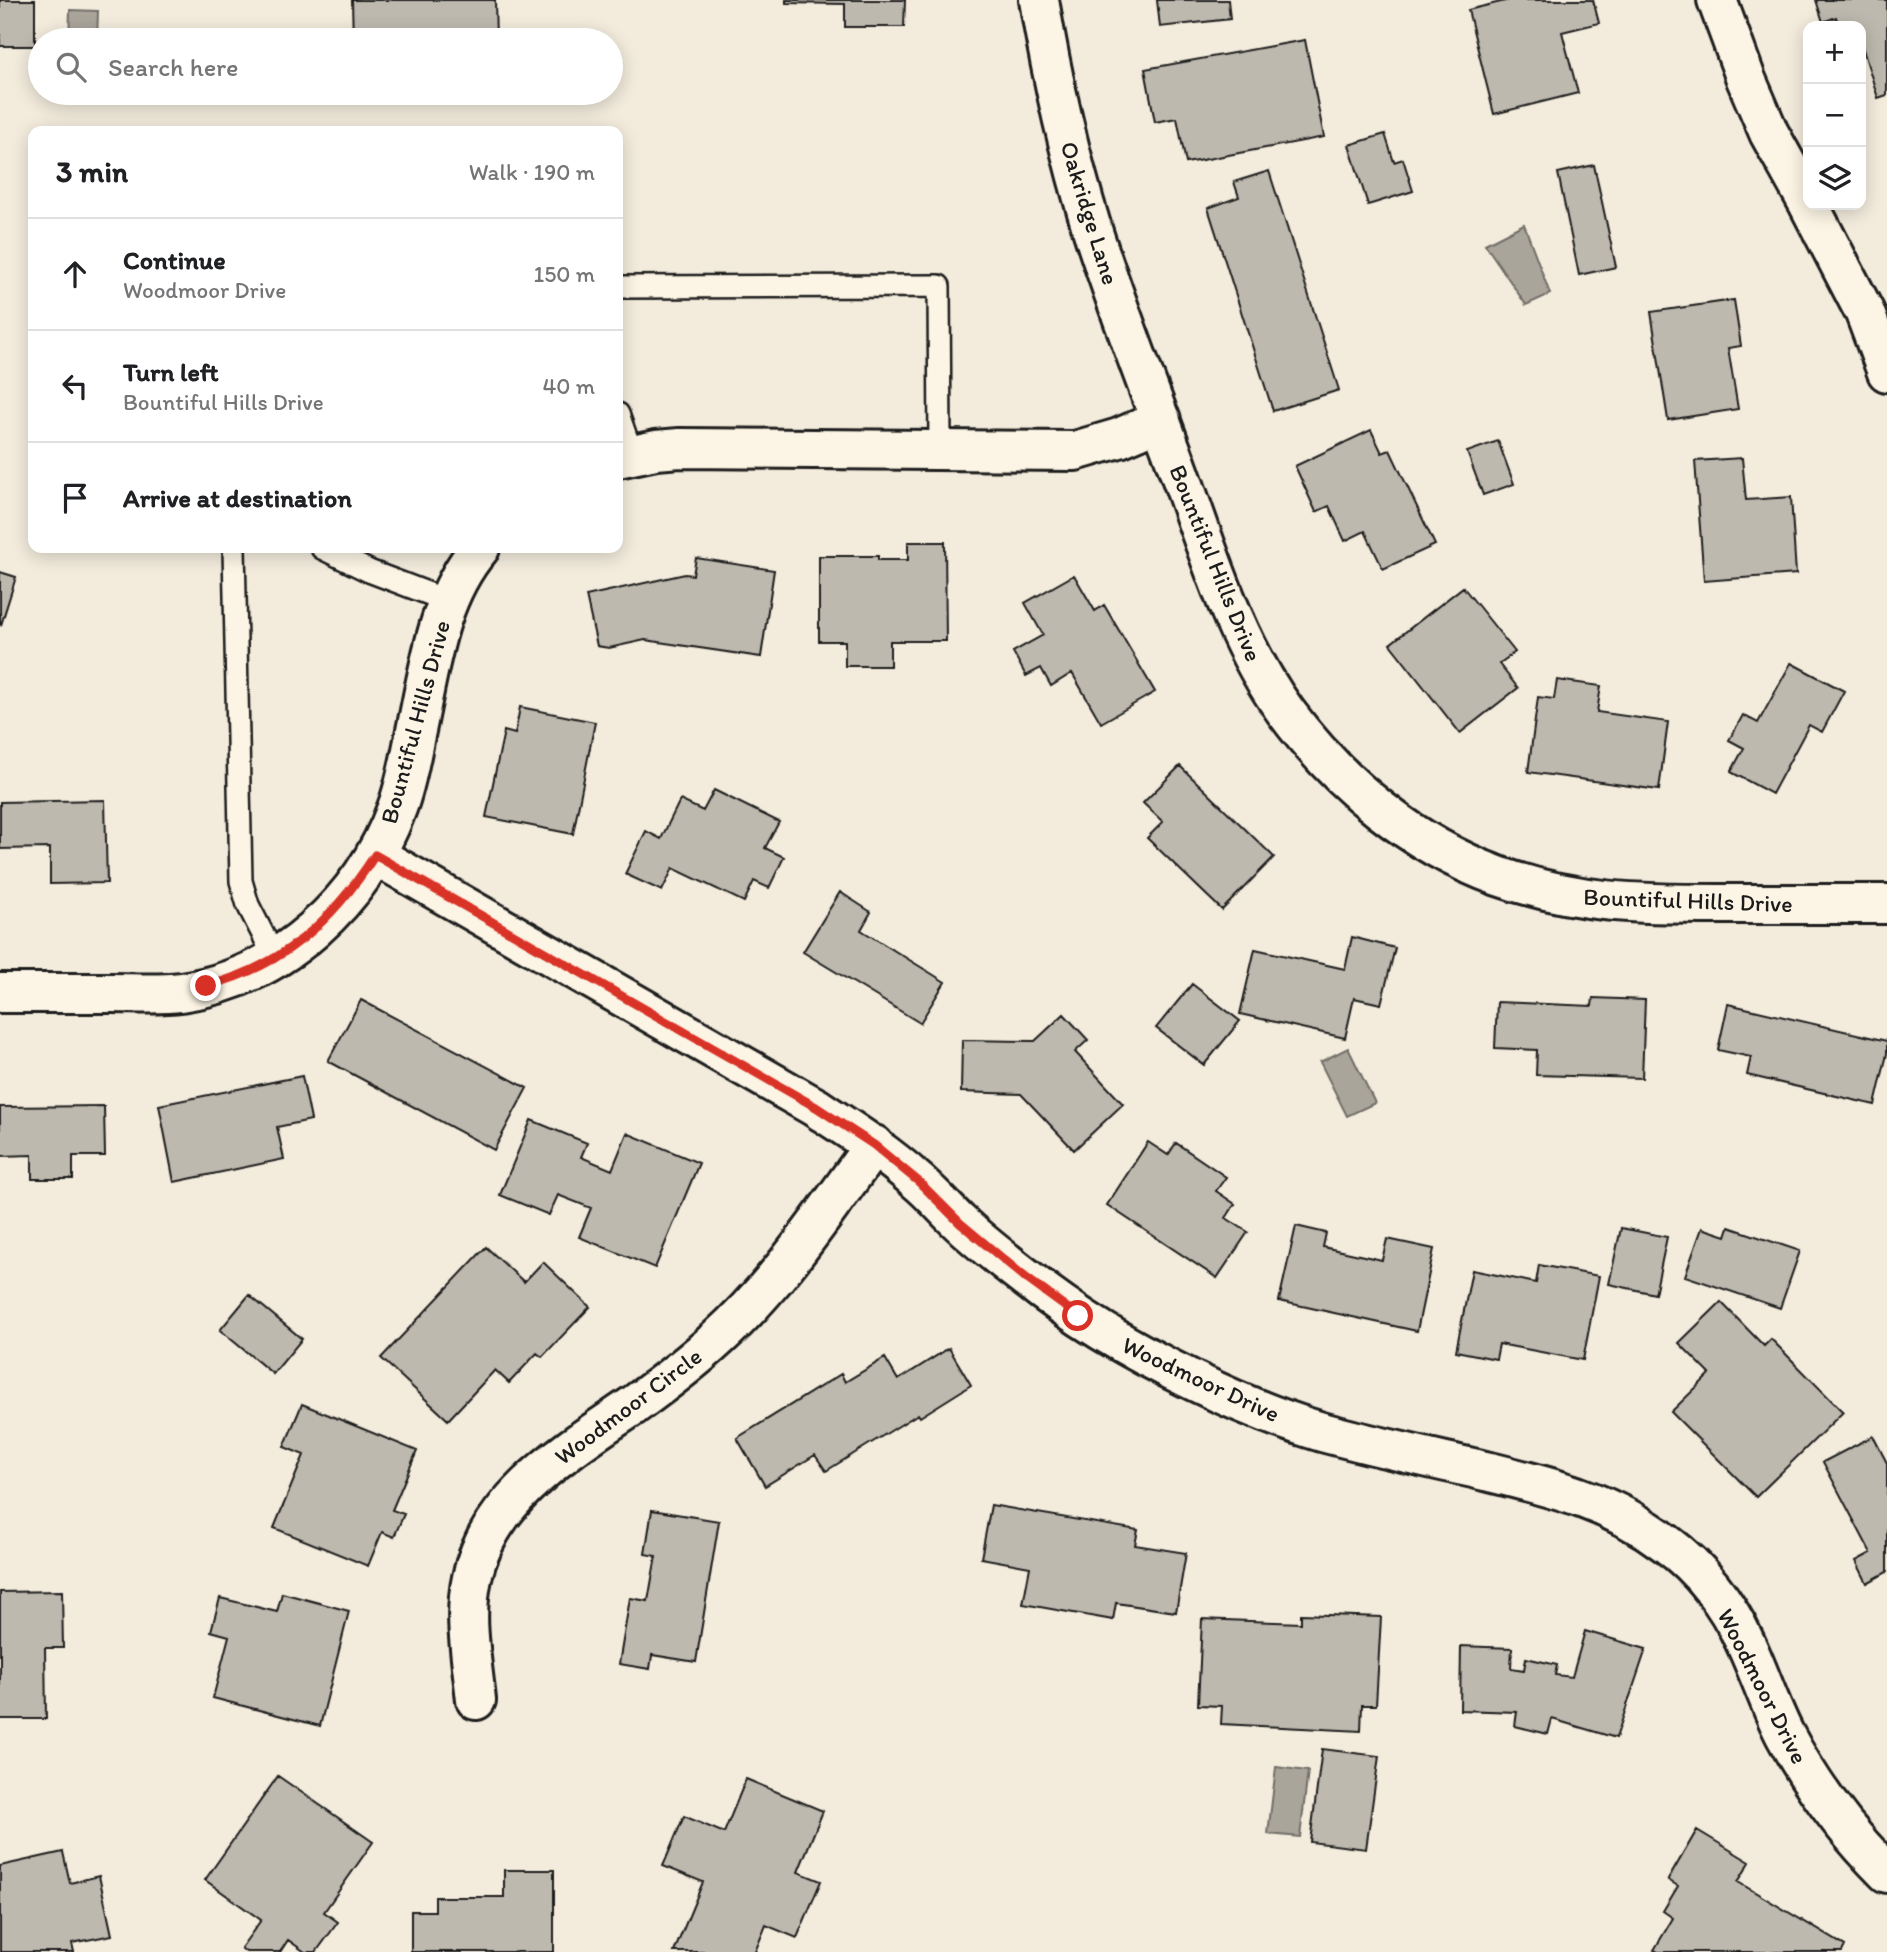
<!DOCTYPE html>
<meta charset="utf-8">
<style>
body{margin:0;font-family:Itim,sans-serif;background:#f2f2f2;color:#202124}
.controls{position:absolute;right:21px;top:21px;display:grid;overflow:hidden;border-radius:14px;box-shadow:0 4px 18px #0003}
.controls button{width:63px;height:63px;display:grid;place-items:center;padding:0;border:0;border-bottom:2px solid #e0e0e0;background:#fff;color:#202124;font:35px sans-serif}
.stop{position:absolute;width:21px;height:21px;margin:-16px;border:5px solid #d93025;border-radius:50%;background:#fff}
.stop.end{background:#d93025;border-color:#fff;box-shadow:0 2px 7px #0008}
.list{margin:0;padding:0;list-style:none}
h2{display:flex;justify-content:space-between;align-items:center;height:91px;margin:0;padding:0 28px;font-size:30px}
h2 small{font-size:23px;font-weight:400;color:#757577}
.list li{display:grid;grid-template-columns:46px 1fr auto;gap:21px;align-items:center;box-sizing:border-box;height:112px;padding:0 28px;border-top:2px solid #e0e0e0}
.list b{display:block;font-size:26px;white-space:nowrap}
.list p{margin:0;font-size:23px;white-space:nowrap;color:#757577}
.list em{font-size:23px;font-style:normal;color:#757577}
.icon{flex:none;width:38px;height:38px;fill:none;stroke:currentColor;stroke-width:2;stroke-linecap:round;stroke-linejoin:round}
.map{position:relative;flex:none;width:1887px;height:1952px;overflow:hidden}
.search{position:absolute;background:#fff;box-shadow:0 4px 18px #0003;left:28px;top:28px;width:595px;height:77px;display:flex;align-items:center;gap:18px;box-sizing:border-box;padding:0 24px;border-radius:38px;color:#757577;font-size:26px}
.panel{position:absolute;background:#fff;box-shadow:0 4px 18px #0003;left:28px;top:126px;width:595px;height:427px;border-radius:14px}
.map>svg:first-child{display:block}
.water{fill:#aaa59b;stroke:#716e68;stroke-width:2}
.building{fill:#beb9ae;stroke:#1c1c1c;stroke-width:2}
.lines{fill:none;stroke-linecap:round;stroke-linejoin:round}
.service-casing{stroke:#1c1c1c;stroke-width:26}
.minor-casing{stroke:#1c1c1c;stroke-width:44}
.service{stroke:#fcf5e5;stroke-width:21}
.minor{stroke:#fcf5e5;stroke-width:38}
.route{stroke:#d93025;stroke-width:9}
.labels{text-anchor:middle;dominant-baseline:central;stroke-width:7;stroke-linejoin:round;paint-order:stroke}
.street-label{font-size:24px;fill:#1c1c1c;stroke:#fcf5e5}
</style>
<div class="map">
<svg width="1887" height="1952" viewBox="0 0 1887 1952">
<rect width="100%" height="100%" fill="#f3ecdd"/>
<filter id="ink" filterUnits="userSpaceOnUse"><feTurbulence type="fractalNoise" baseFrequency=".0143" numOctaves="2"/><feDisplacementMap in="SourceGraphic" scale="14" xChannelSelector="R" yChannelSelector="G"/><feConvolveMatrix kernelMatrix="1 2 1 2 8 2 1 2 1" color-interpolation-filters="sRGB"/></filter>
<g filter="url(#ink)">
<path class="water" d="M 70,10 L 98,11 L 97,40 L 69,40 Z
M 1524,224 L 1550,294 L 1526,305 L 1485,244 Z
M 1348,1048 L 1375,1103 L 1347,1116 L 1320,1062 Z
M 1276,1767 L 1308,1771 L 1300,1837 L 1268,1834 Z"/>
<path class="building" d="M 0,0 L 35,0 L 35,46 L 0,46 Z
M 352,0 L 495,0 L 496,40 L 353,40 Z
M 786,0 L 905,0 L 904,27 L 845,27 L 845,4 L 786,3 Z
M 1157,0 L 1228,0 L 1230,19 L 1160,27 Z
M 1509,0 L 1593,0 L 1599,23 L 1562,32 L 1578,93 L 1494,114 L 1468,10 Z
M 1816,0 L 1887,0 L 1887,95 L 1878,98 L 1861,43 L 1861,26 L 1839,26 L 1836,17 L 1823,22 Z
M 1305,40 L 1324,137 L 1186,163 L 1177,118 L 1155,122 L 1145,69 Z
M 1385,134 L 1394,162 L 1403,159 L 1413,191 L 1368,205 L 1349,145 Z
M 1594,165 L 1616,267 L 1579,275 L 1558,173 Z
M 1269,171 L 1339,390 L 1273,411 L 1208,208 L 1239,197 L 1234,182 Z
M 1734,300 L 1741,346 L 1728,348 L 1738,409 L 1668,420 L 1651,312 Z
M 1371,430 L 1382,453 L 1390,450 L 1435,545 L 1383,569 L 1365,531 L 1345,541 L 1329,506 L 1316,512 L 1295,466 Z
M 1498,441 L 1514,484 L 1483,495 L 1467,452 Z
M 1742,458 L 1746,500 L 1791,497 L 1796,574 L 1704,581 L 1695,461 Z
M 908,542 L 945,542 L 946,641 L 890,641 L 890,666 L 845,666 L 845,641 L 819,641 L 819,556 L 878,556 L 878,560 L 908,560 Z
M 696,558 L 774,570 L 761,657 L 645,640 L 609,648 L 597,646 L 586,596 L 685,574 L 693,575 Z
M 0,572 L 16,577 L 1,625 L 0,624 Z
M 1074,575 L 1095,611 L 1104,605 L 1155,692 L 1101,723 L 1072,673 L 1051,686 L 1041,668 L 1026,676 L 1013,652 L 1043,635 L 1025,603 Z
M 1463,587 L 1515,652 L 1499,664 L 1518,688 L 1460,733 L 1390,644 Z
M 1791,663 L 1844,691 L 1822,732 L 1809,725 L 1772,794 L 1731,772 L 1744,748 L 1729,740 L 1743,715 L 1758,723 Z
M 1557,680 L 1601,686 L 1597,712 L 1668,722 L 1659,790 L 1528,772 L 1538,697 L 1554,699 Z
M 520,707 L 595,722 L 573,834 L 486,817 L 504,731 L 515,734 Z
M 1180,766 L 1274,857 L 1222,910 L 1147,838 L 1163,822 L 1143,803 Z
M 714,790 L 779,822 L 765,848 L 784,857 L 769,888 L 754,881 L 744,902 L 673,868 L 662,891 L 625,874 L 646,831 L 661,839 L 680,800 L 703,811 Z
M 105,800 L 107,883 L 50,884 L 50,848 L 0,849 L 0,802 Z
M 840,892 L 871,912 L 861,930 L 945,982 L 920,1023 L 803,952 Z
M 1352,937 L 1395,948 L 1381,1004 L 1354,998 L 1345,1038 L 1240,1014 L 1255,949 L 1345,969 Z
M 1192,984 L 1240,1021 L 1204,1065 L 1156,1028 Z
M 1593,998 L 1645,1000 L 1642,1078 L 1536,1075 L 1537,1050 L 1495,1048 L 1497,1002 L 1592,1006 Z
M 361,1000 L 527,1088 L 494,1150 L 328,1061 Z
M 1728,1004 L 1887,1041 L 1887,1054 L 1875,1105 L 1747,1075 L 1751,1057 L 1718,1050 Z
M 1064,1014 L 1088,1040 L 1075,1052 L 1123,1104 L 1074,1150 L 1021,1094 L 961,1092 L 962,1040 L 1035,1041 Z
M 302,1076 L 311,1120 L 277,1127 L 284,1159 L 174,1182 L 159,1105 Z
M 104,1106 L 105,1156 L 73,1156 L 73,1179 L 32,1179 L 32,1155 L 0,1156 L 0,1107 Z
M 531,1120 L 587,1143 L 581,1157 L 612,1170 L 627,1133 L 699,1163 L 655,1268 L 579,1237 L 591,1208 L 558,1195 L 549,1215 L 500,1195 Z
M 1148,1142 L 1168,1155 L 1176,1143 L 1226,1177 L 1216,1191 L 1235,1204 L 1226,1218 L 1248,1232 L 1217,1278 L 1107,1205 Z
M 1296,1226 L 1326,1233 L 1323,1247 L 1382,1260 L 1387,1239 L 1434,1249 L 1417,1331 L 1279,1301 Z
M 1729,1227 L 1800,1251 L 1780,1308 L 1685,1276 L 1702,1228 L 1726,1236 Z
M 1621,1228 L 1667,1237 L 1655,1294 L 1609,1284 Z
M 486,1247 L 524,1282 L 543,1262 L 590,1307 L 542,1357 L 537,1353 L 509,1383 L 495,1370 L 448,1420 L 381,1358 Z
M 1539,1265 L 1599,1276 L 1583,1360 L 1499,1344 L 1496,1359 L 1456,1351 L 1472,1270 L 1536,1283 Z
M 249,1295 L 302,1339 L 273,1374 L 220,1330 Z
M 1721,1302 L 1764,1346 L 1771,1339 L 1843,1412 L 1756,1497 L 1671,1412 L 1710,1374 L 1679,1343 Z
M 949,1348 L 971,1385 L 920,1417 L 918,1414 L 826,1471 L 815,1455 L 765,1486 L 737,1438 L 841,1374 L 845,1382 L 885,1358 L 898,1380 Z
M 302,1404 L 417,1451 L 392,1510 L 404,1514 L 394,1537 L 382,1532 L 368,1566 L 274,1528 L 304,1455 L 284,1447 Z
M 1873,1436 L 1887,1463 L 1887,1572 L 1867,1583 L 1856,1561 L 1871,1553 L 1823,1462 Z
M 991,1505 L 1138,1530 L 1135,1545 L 1186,1553 L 1176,1612 L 1116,1603 L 1113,1620 L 1023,1604 L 1030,1567 L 981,1558 Z
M 652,1510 L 719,1521 L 696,1662 L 652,1655 L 650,1669 L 619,1664 L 630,1598 L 648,1601 L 656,1556 L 645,1554 Z
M 62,1591 L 63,1648 L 45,1648 L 46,1719 L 0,1719 L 0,1592 Z
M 282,1593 L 349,1611 L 320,1726 L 213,1698 L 229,1636 L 211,1631 L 220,1598 L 277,1612 Z
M 1301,1614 L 1381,1617 L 1376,1705 L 1362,1705 L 1361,1731 L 1221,1724 L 1222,1706 L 1198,1705 L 1202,1619 L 1301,1623 Z
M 1585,1631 L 1646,1649 L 1616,1738 L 1552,1719 L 1548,1734 L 1515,1726 L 1517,1712 L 1460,1710 L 1461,1646 L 1512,1648 L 1511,1668 L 1524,1670 L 1526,1658 L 1557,1665 L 1555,1675 L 1572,1677 Z
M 1322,1749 L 1379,1756 L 1366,1849 L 1310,1842 Z
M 278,1776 L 373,1842 L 324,1912 L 338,1922 L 316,1952 L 305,1952 L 288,1940 L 280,1952 L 246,1952 L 241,1948 L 261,1920 L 205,1880 Z
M 746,1779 L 823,1811 L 798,1872 L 821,1881 L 797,1938 L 766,1925 L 755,1952 L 674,1952 L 703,1882 L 663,1866 L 684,1816 L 724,1833 Z
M 1697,1830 L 1750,1862 L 1738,1882 L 1845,1946 L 1842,1952 L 1658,1952 L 1654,1950 L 1673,1918 L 1663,1911 L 1678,1886 L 1668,1880 Z
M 63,1852 L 70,1883 L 99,1876 L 112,1935 L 72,1943 L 74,1952 L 0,1952 L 0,1866 Z
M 504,1870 L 554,1870 L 554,1952 L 411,1952 L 411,1911 L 435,1911 L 435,1897 L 504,1897 Z"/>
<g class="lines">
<g class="service-casing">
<path id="service" d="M 618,287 L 939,286 L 940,449
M 618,414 L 632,454
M 234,548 L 241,881 L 248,905 L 275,958
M 322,548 L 369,571 L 448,601"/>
</g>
<g class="minor-casing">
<path id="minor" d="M 1039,0 C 1052,78 1069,154 1092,229 C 1118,311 1150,391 1179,471 C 1209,553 1234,641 1286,712 C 1339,784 1413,845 1498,876 C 1580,905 1645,904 1730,904 C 1782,904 1835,904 1887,904
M 1717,0 L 1746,79 L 1769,133 L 1808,203
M 1809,205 L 1865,313 L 1887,372
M 618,458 L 656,450 L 680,448 L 1075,451 L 1119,438 L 1161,420
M 375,855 L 815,1107 C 850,1130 885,1152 916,1180 C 932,1193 945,1209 960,1223 C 980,1242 1002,1259 1024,1276 C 1076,1318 1134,1352 1194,1381 C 1235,1401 1278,1419 1322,1432 C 1377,1447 1434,1459 1490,1472 C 1555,1488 1612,1502 1667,1544 C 1700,1568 1727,1603 1744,1640 C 1759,1671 1769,1704 1785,1735 C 1812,1786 1846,1832 1887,1873
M 0,993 C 37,993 74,993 112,993 C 134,993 158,995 181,992 C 281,978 363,901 397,808 C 407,782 411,753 417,726 C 430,664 438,597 480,548
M 476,1700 C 472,1660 463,1618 472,1578 C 489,1496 570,1449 634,1405 C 663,1384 691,1363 717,1339 C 779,1283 825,1212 874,1145"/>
</g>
<use href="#service" class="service"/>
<use href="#minor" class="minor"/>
</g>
</g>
<g class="lines" filter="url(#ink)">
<path class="route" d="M 206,986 C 283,967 333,920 375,855 L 816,1107 L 874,1145 L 919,1182 L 960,1223 L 1026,1278 L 1078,1316"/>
</g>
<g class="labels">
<g class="street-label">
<text transform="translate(1090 213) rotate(73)">Oakridge Lane</text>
<text transform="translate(1216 563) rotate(68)">Bountiful Hills Drive</text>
<text transform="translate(415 722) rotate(-75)">Bountiful Hills Drive</text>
<text transform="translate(1688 900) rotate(2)">Bountiful Hills Drive</text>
<text transform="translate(1201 1379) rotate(25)">Woodmoor Drive</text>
<text transform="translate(628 1406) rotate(-37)">Woodmoor Circle</text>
<text transform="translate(1763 1686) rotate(63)">Woodmoor Drive</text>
</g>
</g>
</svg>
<div class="controls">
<button>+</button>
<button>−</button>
<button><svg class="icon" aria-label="layers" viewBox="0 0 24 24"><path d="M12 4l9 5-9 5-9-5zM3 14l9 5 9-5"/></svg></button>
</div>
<div class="stop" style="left:1078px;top:1316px"></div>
<div class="stop end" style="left:206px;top:986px"></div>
<div class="search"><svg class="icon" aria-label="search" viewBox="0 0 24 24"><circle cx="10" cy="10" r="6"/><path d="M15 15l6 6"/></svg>Search here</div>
<section class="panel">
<h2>3 min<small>Walk · 190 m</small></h2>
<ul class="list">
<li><svg class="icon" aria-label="ahead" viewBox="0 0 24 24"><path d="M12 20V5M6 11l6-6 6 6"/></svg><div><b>Continue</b><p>Woodmoor Drive</p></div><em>150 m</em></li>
<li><svg class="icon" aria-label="left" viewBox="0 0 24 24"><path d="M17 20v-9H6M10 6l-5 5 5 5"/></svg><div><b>Turn left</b><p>Bountiful Hills Drive</p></div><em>40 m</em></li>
<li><svg class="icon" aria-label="arrive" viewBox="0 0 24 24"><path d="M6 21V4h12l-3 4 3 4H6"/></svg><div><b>Arrive at destination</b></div></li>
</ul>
</section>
</div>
